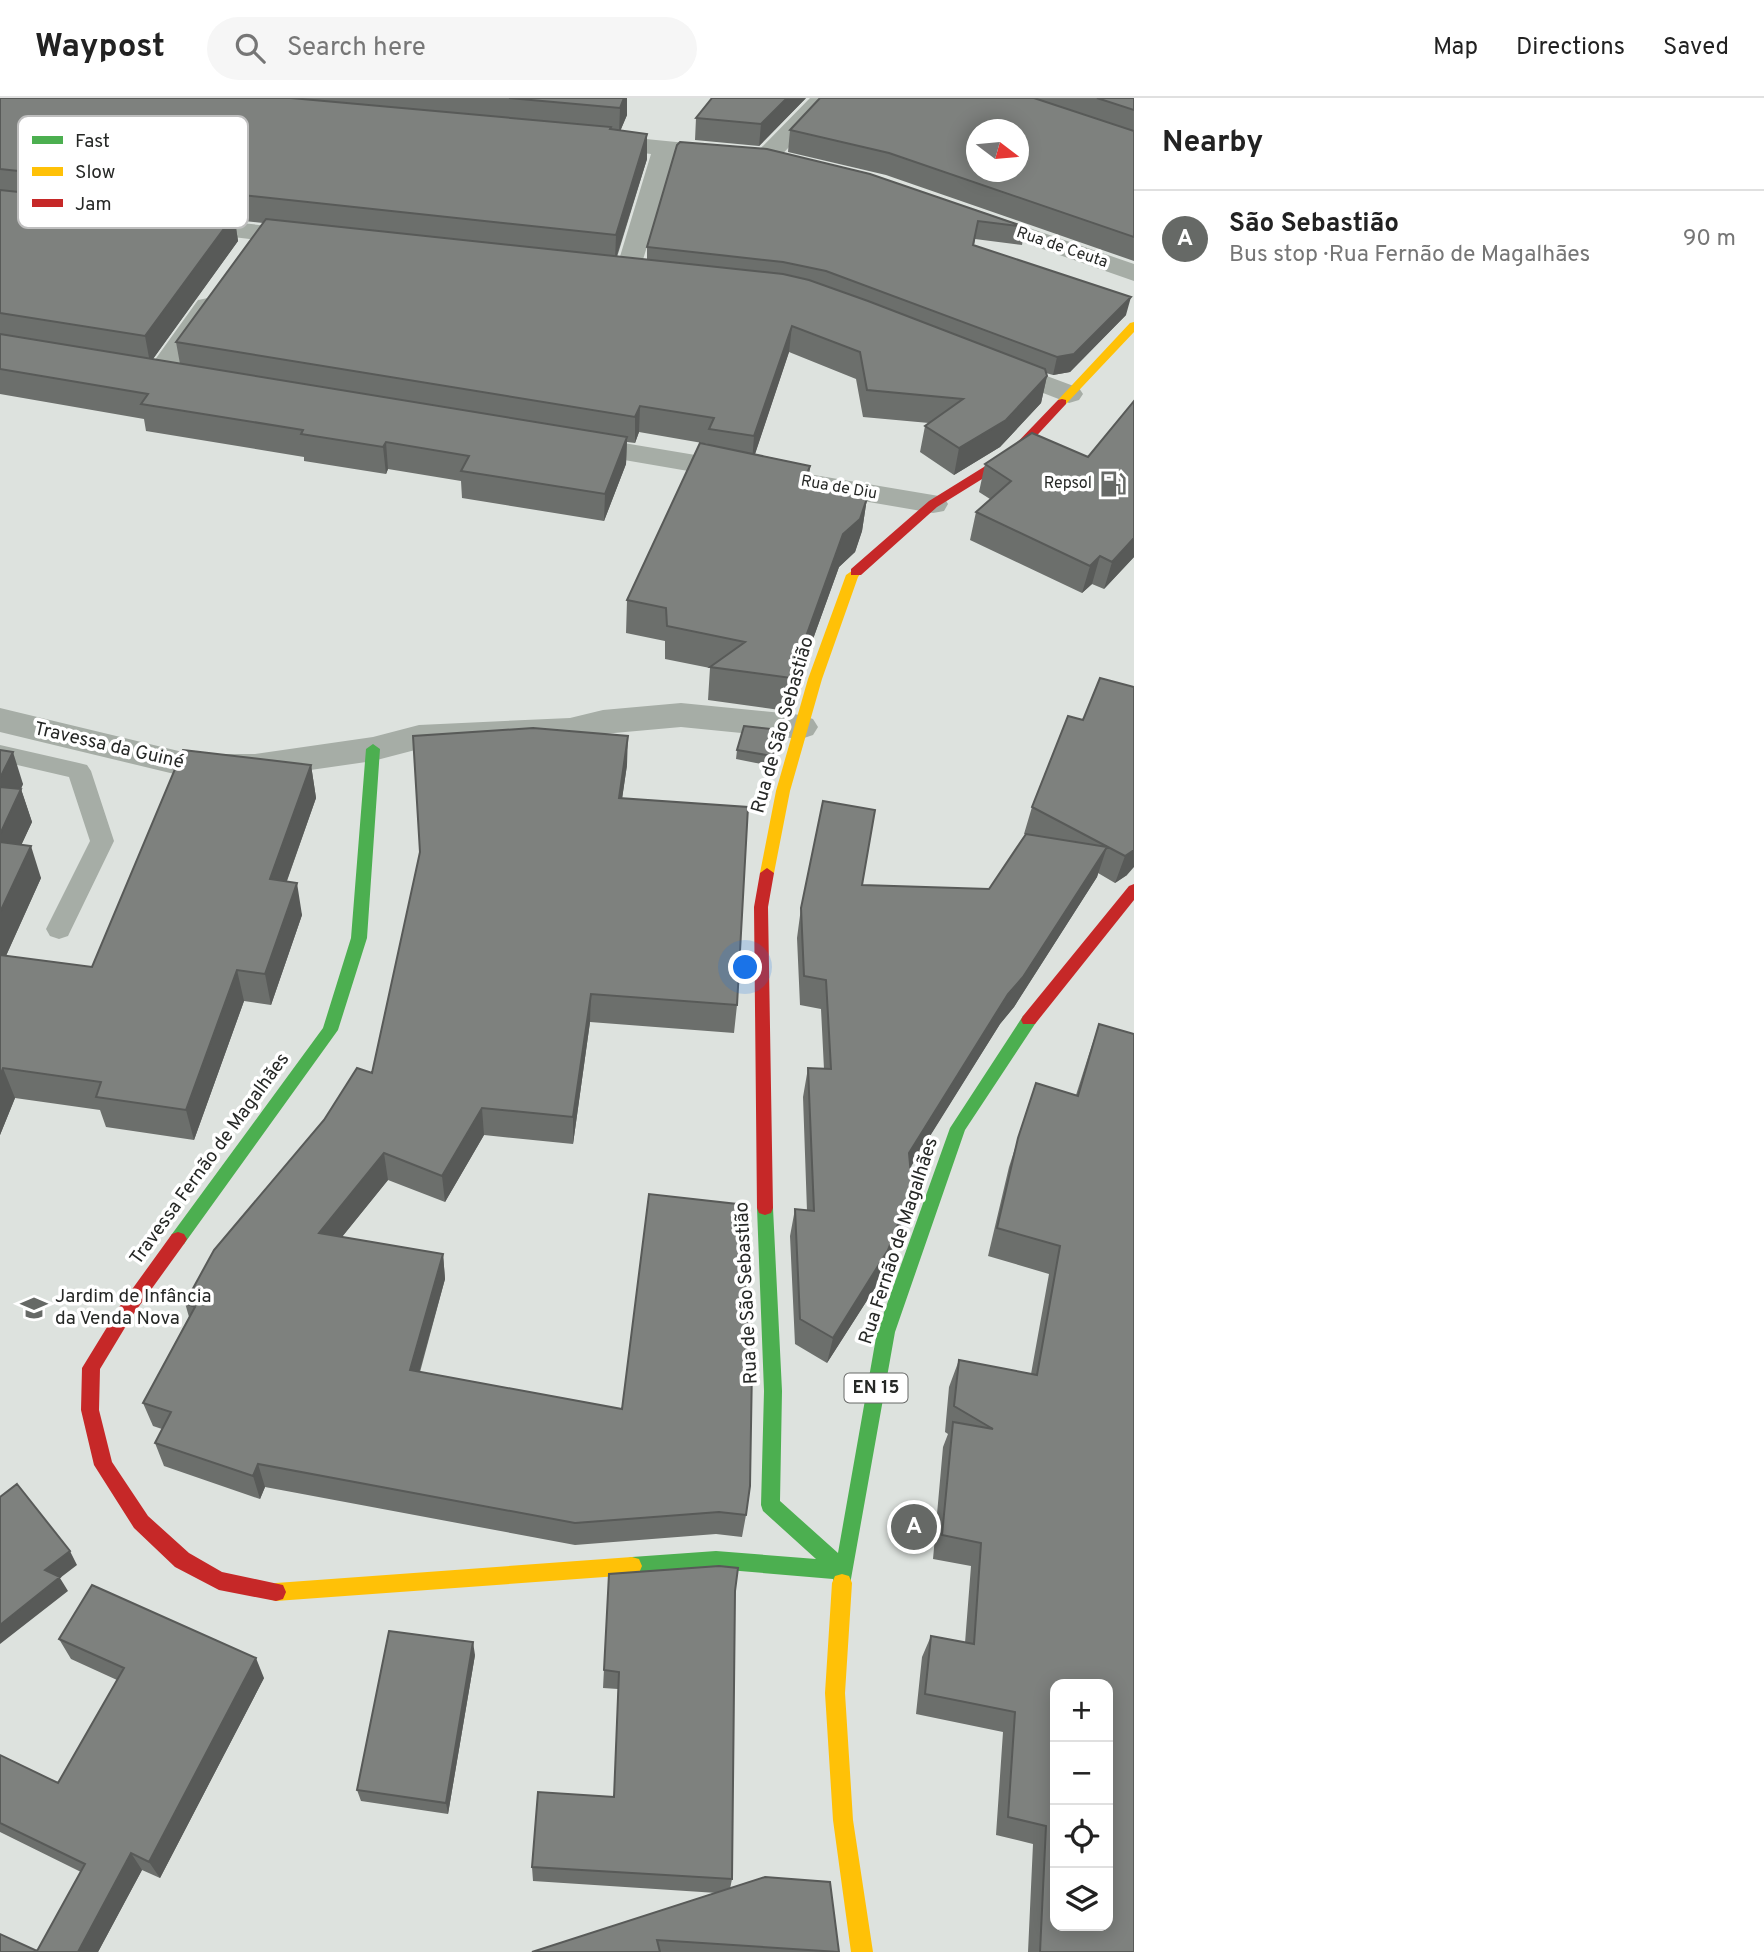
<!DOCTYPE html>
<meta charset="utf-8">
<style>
body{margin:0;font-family:Overpass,sans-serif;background:#f6f6f6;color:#222}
.controls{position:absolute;right:21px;bottom:21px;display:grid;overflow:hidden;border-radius:14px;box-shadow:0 4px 18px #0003}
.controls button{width:63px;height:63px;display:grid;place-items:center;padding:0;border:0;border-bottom:2px solid #e0e0e0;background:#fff;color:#222;font:35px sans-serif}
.compass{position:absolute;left:966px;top:21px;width:63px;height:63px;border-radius:50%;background:#fff;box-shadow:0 4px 18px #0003;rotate:106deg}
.you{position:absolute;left:746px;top:870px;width:24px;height:24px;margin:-18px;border:5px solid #fff;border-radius:50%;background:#1a73e8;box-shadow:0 0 0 10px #1a73e833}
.badge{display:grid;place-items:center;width:46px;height:46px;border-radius:50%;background:#666966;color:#fff;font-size:23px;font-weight:700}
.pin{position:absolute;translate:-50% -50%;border:4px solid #fff;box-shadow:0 2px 7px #0006}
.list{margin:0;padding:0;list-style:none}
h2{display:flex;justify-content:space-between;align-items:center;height:91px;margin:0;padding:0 28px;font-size:30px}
h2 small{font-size:23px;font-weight:400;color:#767676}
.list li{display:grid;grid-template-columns:46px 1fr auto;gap:21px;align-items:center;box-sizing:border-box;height:98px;padding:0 28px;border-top:2px solid #e0e0e0}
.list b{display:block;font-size:26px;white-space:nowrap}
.list p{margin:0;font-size:23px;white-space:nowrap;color:#767676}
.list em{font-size:23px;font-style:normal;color:#767676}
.icon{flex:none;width:38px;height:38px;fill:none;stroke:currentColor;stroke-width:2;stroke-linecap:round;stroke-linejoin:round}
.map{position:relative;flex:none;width:1134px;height:1854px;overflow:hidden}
header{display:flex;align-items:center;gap:42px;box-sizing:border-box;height:98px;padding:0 35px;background:#fff;border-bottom:2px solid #e0e0e0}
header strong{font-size:33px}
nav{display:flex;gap:38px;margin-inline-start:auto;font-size:24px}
.search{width:490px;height:63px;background:#f6f6f6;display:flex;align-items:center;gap:18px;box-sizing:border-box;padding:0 24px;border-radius:38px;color:#767676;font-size:26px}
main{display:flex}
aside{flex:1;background:#fff}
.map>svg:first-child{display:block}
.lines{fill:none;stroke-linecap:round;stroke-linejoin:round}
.lane{fill:#a6ada6;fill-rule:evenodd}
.street{fill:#a6ada6;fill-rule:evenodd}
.fast{fill:#4caf50;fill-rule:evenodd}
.slow{fill:#ffc107;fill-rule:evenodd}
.jam{fill:#c62828;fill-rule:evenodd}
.wall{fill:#6c6f6c;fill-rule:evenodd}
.shaded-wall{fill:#585a58}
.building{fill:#7e817e;stroke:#585a58;stroke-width:2;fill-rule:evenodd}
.labels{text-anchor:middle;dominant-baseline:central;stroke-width:7;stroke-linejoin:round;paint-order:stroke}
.far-street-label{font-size:16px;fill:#262826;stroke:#fff}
.far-poi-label{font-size:16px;fill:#262826;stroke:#fff;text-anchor:end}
.shield{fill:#fff;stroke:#676867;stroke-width:2}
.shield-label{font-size:18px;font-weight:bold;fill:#262826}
.street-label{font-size:19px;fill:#262826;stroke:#fff}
.poi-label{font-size:19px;fill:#262826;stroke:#fff;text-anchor:start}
.key{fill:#fff;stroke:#bebebe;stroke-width:2}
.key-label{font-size:19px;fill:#262826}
</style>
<header>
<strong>Waypost</strong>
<div class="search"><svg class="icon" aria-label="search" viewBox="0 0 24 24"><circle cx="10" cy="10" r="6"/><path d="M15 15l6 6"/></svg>Search here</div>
<nav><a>Map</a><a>Directions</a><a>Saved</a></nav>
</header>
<main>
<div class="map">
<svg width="1134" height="1854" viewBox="0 0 1134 1854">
<rect width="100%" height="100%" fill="#dde2de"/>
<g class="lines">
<path class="lane" d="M 0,647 L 79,665 L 87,667 L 91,673 L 114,743 L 68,838 L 59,841 L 50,838 L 46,831 L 90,743 L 69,679 L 0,663 Z"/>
<path class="street" d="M 810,0 L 835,0 L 775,64 L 766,66 L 757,64 L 754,59 L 757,54 Z
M 595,36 L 727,49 L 736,51 L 739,56 L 736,61 L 727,63 L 675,58 L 637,181 L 628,183 L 619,181 L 615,175 L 651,56 L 586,48 L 583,43 L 586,38 Z
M 974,111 L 1134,166 L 1134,183 L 965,124 L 961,119 L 965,114 Z
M 183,119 L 308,132 L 317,135 L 321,140 L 317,145 L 308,148 L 174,132 L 170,127 L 174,122 Z
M 208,200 L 218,202 L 221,208 L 169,282 L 159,284 L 149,282 L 145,276 L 149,270 L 198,202 Z
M 996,259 L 1079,290 L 1083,296 L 1079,302 L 1069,305 L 986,273 L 982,267 L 986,261 Z
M 576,337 L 933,397 L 944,399 L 948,406 L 944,413 L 933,415 L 566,352 L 561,346 L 566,340 Z
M 681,605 L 801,617 L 813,621 L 818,629 L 813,637 L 801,641 L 681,629 L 603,636 L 570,644 L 419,651 L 373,663 L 255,680 L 191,680 L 0,634 L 0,610 L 191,656 L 255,656 L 373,639 L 419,627 L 570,620 L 603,612 Z"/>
<path class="fast" d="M 373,646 L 380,651 L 367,840 L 338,932 L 184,1146 L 178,1148 L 172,1146 L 169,1141 L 172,1136 L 323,930 L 351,840 L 366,651 Z
M 1029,916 L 1035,918 L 1037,922 L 1035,926 L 965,1032 L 895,1234 L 849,1492 L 842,1494 L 835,1492 L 833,1481 L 716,1471 L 632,1477 L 625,1475 L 622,1468 L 625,1461 L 632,1459 L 716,1453 L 816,1461 L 763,1413 L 761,1407 L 764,1293 L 757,1110 L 759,1105 L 765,1103 L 771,1105 L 773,1110 L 782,1293 L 780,1403 L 838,1455 L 877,1234 L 950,1030 L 1023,918 Z"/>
<path class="slow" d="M 1134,224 L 1134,234 L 1066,306 L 1058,306 L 1058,302 L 1130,225 Z
M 856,470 L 862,474 L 858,479 L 822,581 L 790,693 L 774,775 L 767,780 L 760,775 L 776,693 L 808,581 L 846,477 Z
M 632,1459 L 639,1461 L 642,1468 L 639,1475 L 632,1477 L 276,1503 L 269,1501 L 266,1494 L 269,1487 L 276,1485 Z
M 842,1476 L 849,1478 L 852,1485 L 845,1595 L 853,1722 L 873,1854 L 851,1854 L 833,1722 L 825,1595 L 832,1485 L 835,1478 Z"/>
<path class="jam" d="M 1062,301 L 1066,302 L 1066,306 L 1016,360 L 937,409 L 861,477 L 851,477 L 851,471 L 929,403 L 1008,354 L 1058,302 Z
M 767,770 L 774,775 L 768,809 L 773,1110 L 771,1115 L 765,1117 L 759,1115 L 757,1110 L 754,809 L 760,775 Z
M 1134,786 L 1134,802 L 1035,926 L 1023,926 L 1021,922 L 1023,918 L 1129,788 Z
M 178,1134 L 184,1136 L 187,1141 L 184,1146 L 132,1218 L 100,1271 L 99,1312 L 112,1364 L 148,1418 L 189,1455 L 222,1474 L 283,1487 L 286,1494 L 283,1501 L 276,1503 L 219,1492 L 175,1469 L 134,1430 L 94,1367 L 81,1312 L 82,1270 L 120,1208 L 172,1136 Z"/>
</g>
<path class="wall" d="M 0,0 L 627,0 L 627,17 L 620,33 L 647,36 L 647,61 L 617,159 L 647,162 L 647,149 L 677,47 L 1025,129 L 1022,147 L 975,141 L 974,147 L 1126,217 L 1070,274 L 1053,277 L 1046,275 L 1047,278 L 1041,305 L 1000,349 L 954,377 L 920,354 L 925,328 L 929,325 L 863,319 L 856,281 L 789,254 L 755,356 L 810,368 L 807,389 L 867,400 L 862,433 L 855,454 L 839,469 L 787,613 L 708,602 L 710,570 L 665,561 L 665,543 L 626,535 L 627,502 L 708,346 L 639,334 L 635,345 L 627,344 L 626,366 L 604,423 L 462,400 L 461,383 L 388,371 L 386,376 L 304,363 L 304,359 L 146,333 L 144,321 L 0,296 ZM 235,122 L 263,125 L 176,244 L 180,266 L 153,261 L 238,143 Z
M 806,0 L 759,48 L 695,42 L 696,20 Z
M 820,0 L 1134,0 L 1134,163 L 886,77 L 788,54 L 790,32 Z
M 1134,303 L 1134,459 L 1104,491 L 1092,486 L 1082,495 L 970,442 L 976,414 L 990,401 L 979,394 L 985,366 L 1088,359 Z
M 1134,589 L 1127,777 L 1115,785 L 1098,775 L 1097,779 L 1014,909 L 1000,926 L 910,1069 L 912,1089 L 905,1117 L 882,1179 L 827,1265 L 795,1246 L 790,1138 L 795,1111 L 807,1113 L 803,999 L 808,970 L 824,971 L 821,911 L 800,907 L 797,840 L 801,810 L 862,787 L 989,791 L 1026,737 L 1024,736 L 1032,709 L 1083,622 Z
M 778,641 L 771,668 L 736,661 L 737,652 Z
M 0,652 L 23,686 L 21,691 L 32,724 L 21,747 L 41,780 L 6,858 L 92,869 L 311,667 L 316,700 L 287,783 L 302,817 L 271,907 L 244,903 L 194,1042 L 106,1029 L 100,1012 L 15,1000 L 0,1037 Z
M 627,667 L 622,700 L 737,907 L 734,935 L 590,924 L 573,1046 L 484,1037 L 445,1104 L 388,1082 L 342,1139 L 443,1156 L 445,1181 L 420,1274 L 746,1417 L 742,1439 L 716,1436 L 575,1447 L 265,1389 L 260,1401 L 164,1368 L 155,1345 L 162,1331 L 153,1328 L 143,1305 L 189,1219 L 185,1205 L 372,975 Z
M 1099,926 L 1134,1854 L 1028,1854 L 1033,1746 L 996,1737 L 1003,1634 L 916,1616 L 922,1559 L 931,1538 L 965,1545 L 971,1468 L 933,1461 L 943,1349 L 948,1336 L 945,1334 L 949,1289 L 959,1262 L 1031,1276 L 1049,1176 L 988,1158 L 1009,1069 L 1036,985 L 1076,997 L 1089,956 Z
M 609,1476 L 735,1493 L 732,1781 L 730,1791 L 839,1854 L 532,1854 L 717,1795 L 533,1783 L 532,1769 L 614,1699 L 618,1591 L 603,1590 Z
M 59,1541 L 264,1580 L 160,1780 L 142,1772 L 98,1854 L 0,1854 L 37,1853 L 81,1774 L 0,1734 L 0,1657 L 58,1685 L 117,1582 L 71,1561 Z
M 475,1557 L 448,1716 L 361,1703 L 357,1692 Z"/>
<path class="shaded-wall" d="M 624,0 L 627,0 L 627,17 L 619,36 L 620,10 Z
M 787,0 L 806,0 L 759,48 L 761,26 Z
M 647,36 L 647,61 L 615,163 L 616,137 Z
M 234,117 L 238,143 L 150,265 L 145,238 Z
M 1131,199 L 1126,217 L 1070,274 L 1053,277 L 1057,259 Z
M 792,228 L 789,254 L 752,365 L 754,338 Z
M 1047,278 L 1041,305 L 1000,349 L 954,377 L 959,350 Z
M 640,308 L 639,334 L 635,345 L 635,319 Z
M 627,339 L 626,366 L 604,423 L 605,396 Z
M 386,344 L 388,371 L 386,376 L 383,349 Z
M 810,368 L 806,401 L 802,388 Z
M 867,400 L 862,433 L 855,454 L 839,469 L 787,613 L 791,580 L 843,436 Z
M 1134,440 L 1134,459 L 1104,491 L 1112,464 Z
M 1100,458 L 1092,486 L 1082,495 L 1090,468 Z
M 780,632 L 778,641 L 771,668 L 772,658 Z
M 628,638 L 627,667 L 618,729 L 619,700 Z
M 13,654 L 23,686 L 7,721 L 0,700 L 0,680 Z
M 311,667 L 316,700 L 276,813 L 270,781 Z
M 21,691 L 32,724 L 8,776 L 0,753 L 0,736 Z
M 31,748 L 41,780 L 0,871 L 0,814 Z
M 1107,749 L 1097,779 L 1014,909 L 1000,926 L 902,1083 L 909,1055 L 1008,896 Z
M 1134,752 L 1134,769 L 1127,777 L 1115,785 L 1125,758 Z
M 297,785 L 302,817 L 271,907 L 265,876 Z
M 237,872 L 244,903 L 194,1042 L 186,1012 Z
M 591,896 L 590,924 L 573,1046 L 573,1019 Z
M 3,970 L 15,1000 L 0,1037 L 0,978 Z
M 482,1010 L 484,1037 L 445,1104 L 442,1078 Z
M 384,1055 L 388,1082 L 324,1161 L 319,1135 Z
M 912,1089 L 905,1117 L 882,1179 L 827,1265 L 833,1240 Z
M 443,1156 L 445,1181 L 413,1296 L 410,1272 Z
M 258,1366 L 265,1389 L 260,1401 L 253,1378 Z
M 70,1453 L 77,1467 L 60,1480 L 68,1493 L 0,1546 L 0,1527 L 45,1472 Z
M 473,1544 L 475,1557 L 448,1716 L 446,1705 Z
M 256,1560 L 264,1580 L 160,1780 L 149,1764 Z
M 131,1755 L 142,1772 L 98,1854 L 78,1854 Z"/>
<path class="building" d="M 0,0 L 291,0 L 611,29 L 610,31 L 647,36 L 616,137 L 0,71 Z
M 509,0 L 624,0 L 620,10 Z
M 712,0 L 787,0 L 761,26 L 696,20 Z
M 820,0 L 1034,0 L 1134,33 L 1134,139 L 889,55 L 790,32 ZM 976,32 L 1018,32 L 1018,74 L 976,74 Z
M 1097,0 L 1134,0 L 1134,12 Z
M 680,44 L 767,51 L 870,76 L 1025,129 L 978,123 L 973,147 L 1131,199 L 1074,256 L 1057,259 L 826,173 L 783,164 L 647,149 L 677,47 Z
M 0,92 L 234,117 L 145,238 L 0,215 Z
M 266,121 L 783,176 L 809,182 L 868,203 L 1045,271 L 1047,278 L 1006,322 L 959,350 L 925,328 L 963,301 L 867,292 L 860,254 L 792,228 L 754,338 L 709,331 L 714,320 L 640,308 L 635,319 L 176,244 Z
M 0,236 L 627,339 L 605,396 L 461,373 L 469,358 L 386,344 L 383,349 L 301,336 L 303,332 L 141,306 L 148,296 L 0,271 Z
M 1134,303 L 1134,440 L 1112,464 L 1100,458 L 1090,468 L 976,414 L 1011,383 L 985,366 L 1032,335 L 1088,359 Z
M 700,345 L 810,368 L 802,388 L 867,400 L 860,421 L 843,436 L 791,580 L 710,569 L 745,544 L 667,528 L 666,510 L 627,502 Z
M 1100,580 L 1134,589 L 1134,752 L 1125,758 L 1032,709 L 1068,618 L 1083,622 Z
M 744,628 L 780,632 L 772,658 L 737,652 Z
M 533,630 L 628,638 L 619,700 L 748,709 L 737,907 L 591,896 L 573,1019 L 482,1010 L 442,1078 L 384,1055 L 319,1135 L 443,1156 L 410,1272 L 622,1311 L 649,1096 L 746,1107 L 752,1269 L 750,1388 L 746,1417 L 719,1414 L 575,1425 L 258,1366 L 253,1378 L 155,1345 L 171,1314 L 143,1305 L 195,1209 L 185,1205 L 214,1152 L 324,1022 L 357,970 L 372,975 L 420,754 L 413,638 Z
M 0,652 L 13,654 L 0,680 Z
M 183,652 L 311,667 L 270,781 L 297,785 L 265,876 L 237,872 L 186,1012 L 96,999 L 101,984 L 3,970 L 0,978 L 0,857 L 92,869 Z
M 0,689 L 21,691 L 0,736 Z
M 823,703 L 875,712 L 862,787 L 989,791 L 1026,736 L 1107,749 L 1023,879 L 1008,896 L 909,1055 L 912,1089 L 888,1152 L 833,1240 L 800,1221 L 795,1111 L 814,1113 L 808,970 L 831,971 L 826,882 L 804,878 L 801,810 Z
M 0,744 L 31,748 L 0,814 Z
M 1099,926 L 1134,936 L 1134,1854 L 1040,1854 L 1046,1728 L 1008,1719 L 1015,1614 L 925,1596 L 931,1538 L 974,1546 L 981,1445 L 942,1437 L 953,1324 L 993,1331 L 954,1308 L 959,1262 L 1037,1277 L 1060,1148 L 997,1130 L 1018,1040 L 1036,985 L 1078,998 ZM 1055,1586 L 1108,1586 L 1108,1828 L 1055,1828 Z
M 17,1386 L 70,1453 L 45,1472 L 60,1479 L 0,1527 L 0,1399 Z
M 719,1468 L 738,1470 L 735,1493 L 732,1781 L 532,1769 L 538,1694 L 614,1699 L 619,1574 L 604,1572 L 609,1476 Z
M 92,1487 L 256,1560 L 149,1764 L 131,1755 L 78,1854 L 0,1854 L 0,1836 L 37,1853 L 85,1766 L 0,1725 L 0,1657 L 58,1685 L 124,1570 L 59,1541 Z
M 389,1533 L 473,1544 L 446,1705 L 357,1692 Z
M 765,1779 L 830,1784 L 839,1854 L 657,1842 L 660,1854 L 532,1854 Z"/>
<defs>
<g id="fuel-bare" transform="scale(2.1)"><path d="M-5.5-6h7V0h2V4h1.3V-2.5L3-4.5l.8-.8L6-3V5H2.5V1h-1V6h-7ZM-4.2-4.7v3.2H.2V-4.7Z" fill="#666966" stroke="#fff" stroke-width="2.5" paint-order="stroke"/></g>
<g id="school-bare" transform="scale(2.1)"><path d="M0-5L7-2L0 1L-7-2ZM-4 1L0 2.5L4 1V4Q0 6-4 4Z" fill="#666966" stroke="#fff" stroke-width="2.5" paint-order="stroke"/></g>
</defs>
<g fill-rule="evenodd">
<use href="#fuel-bare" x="1113" y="386"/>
<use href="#school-bare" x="34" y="1210"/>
</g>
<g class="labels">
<g class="far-street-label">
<text transform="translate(1062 150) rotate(19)">Rua de Ceuta</text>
<text transform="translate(839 390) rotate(10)">Rua de Diu</text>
</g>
<g class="far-poi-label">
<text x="1092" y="386">Repsol</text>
</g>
<rect class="shield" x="844.5" y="1275.5" width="63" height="29" rx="5"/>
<g class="shield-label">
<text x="876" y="1290">EN 15</text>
</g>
<g class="street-label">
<text transform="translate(783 627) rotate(-74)">Rua de São Sebastião</text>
<text transform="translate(109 648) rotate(13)">Travessa da Guiné</text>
<text transform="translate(210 1061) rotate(-54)">Travessa Fernão de Magalhães</text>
<text transform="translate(899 1143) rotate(-72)">Rua Fernão de Magalhães</text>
<text transform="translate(747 1195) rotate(-93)">Rua de São Sebastião</text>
</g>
<g class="poi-label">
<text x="55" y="1199">Jardim de Infância<tspan x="55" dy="22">da Venda Nova</tspan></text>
</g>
</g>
<rect x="18" y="18" width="230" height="112" rx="10" class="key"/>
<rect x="32" y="38" width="31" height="8" fill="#4caf50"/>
<rect x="32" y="69" width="31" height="9" fill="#ffc107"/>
<rect x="32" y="101" width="31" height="8" fill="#c62828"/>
<g class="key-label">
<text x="75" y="49">Fast</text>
<text x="75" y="80">Slow</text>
<text x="75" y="112">Jam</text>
</g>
</svg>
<div class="controls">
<button>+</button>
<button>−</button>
<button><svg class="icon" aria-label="locate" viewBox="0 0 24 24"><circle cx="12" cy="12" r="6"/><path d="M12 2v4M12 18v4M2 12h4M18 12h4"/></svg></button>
<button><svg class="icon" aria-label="layers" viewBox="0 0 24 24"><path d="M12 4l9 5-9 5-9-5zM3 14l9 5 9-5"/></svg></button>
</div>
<svg class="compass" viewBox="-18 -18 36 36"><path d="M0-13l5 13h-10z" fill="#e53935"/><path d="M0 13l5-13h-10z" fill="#767676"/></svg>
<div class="you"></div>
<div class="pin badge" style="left:914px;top:1429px">A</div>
</div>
<aside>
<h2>Nearby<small></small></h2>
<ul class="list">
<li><span class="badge">A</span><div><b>São Sebastião</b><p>Bus stop · Rua Fernão de Magalhães</p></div><em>90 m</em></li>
</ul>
</aside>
</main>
